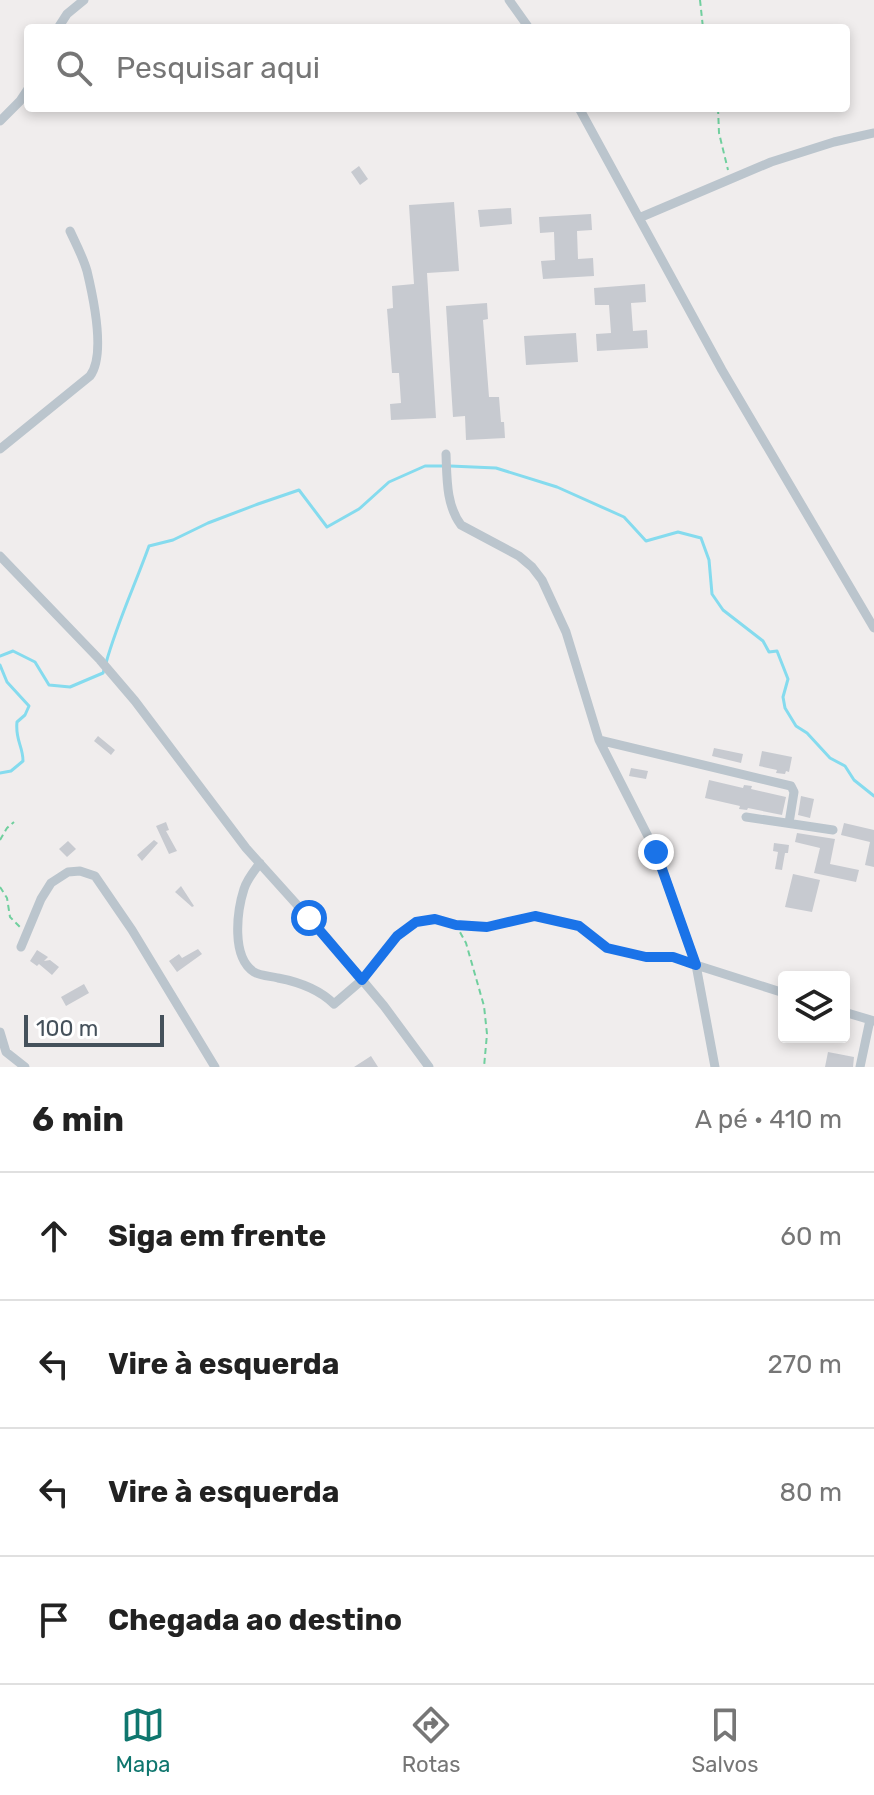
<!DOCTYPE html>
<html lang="pt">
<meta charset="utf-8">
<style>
body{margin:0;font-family:Rubik,sans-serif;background:#f2f2f2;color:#222}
.controls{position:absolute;right:24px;bottom:24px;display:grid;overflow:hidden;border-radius:8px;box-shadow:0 4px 12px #0003}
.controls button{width:72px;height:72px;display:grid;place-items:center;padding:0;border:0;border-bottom:2px solid #e0e0e0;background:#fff;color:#222;font:40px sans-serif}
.scale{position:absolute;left:24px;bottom:20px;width:140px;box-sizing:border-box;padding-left:8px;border:4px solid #45515b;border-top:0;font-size:22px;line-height:28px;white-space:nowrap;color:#45515b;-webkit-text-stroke:6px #fff;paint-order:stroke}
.stop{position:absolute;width:24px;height:24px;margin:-18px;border:6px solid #1a73e8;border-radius:50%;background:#fff}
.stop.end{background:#1a73e8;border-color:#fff;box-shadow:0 2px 8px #0008}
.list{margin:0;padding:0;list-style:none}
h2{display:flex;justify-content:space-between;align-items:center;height:104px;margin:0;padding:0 32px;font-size:34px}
h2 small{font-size:26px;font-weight:400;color:#767676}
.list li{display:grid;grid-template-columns:52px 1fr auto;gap:24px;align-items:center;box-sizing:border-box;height:128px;padding:0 32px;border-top:2px solid #e0e0e0}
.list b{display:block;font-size:30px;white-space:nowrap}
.list em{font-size:26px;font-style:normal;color:#767676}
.icon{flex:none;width:44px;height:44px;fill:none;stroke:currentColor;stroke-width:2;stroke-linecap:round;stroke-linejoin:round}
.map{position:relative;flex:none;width:874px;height:1067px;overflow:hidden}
.search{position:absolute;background:#fff;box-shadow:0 4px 12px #0003;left:24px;right:24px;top:24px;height:88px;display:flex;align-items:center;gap:20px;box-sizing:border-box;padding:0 28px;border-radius:8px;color:#767676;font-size:30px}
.sheet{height:616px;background:#fff}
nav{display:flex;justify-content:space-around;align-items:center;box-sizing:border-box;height:112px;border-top:2px solid #e0e0e0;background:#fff;font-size:22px;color:#767676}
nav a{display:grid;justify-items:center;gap:4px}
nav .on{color:#0f766e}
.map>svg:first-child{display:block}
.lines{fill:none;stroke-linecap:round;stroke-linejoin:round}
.stream{stroke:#85dbee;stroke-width:3}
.building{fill:#c7cad0}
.path{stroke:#70cf9e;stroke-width:2;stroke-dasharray:6 4;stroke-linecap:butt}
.minor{stroke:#bbc5cd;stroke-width:9}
.route{stroke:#1a73e8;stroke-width:10}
</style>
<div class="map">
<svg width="874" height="1067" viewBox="0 0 874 1067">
<rect width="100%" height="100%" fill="#f0eded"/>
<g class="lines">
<path class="stream" d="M 450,466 L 496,468 L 557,487 L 624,517 L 646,541 L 678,532 L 701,538 L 709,560 L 712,594 L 723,610 L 763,641 L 769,652 L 777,651 L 788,679 L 783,697 L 785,708 L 796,726 L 807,733 L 830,758 L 845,766 L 854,780 L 874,796
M 0,656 L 13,651 L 35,662 L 49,685 L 70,687 L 103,673 L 104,670
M 106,663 C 117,623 135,585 149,546 L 173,540 L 208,523 L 258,504 L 299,490 L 327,527 L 359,509 L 389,482 L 425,466 L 442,466
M 0,665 L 7,682 L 29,706 L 25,715 L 17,722 C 15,740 23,746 23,761 L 11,771 L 0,773"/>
</g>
<path class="building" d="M 359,166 L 368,179 L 360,185 L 351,172 Z
M 454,202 L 459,271 L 427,273 L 436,418 L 391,420 L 390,404 L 401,403 L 399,373 L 392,373 L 387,309 L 393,308 L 392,286 L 414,284 L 409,205 Z
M 511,208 L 512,224 L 480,227 L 478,210 Z
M 591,214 L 592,230 L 577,231 L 578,259 L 593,258 L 594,276 L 543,279 L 541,261 L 555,260 L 554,232 L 540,233 L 539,217 Z
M 645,284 L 646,302 L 631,303 L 633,331 L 647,330 L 648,348 L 597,351 L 596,334 L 611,333 L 609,305 L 595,305 L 594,288 Z
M 487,303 L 488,319 L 483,320 L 489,397 L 499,397 L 501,422 L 504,422 L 505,438 L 466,440 L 465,416 L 453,417 L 446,306 Z
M 576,333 L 578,362 L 526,365 L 524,336 Z
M 98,736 L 115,750 L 111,755 L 94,741 Z
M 714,748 L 743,754 L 741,763 L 712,756 Z
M 762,751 L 792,757 L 789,772 L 786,771 L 785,774 L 776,773 L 777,770 L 759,766 Z
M 631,768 L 648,771 L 646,779 L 629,776 Z
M 709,780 L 743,788 L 744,785 L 752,786 L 751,789 L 786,797 L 782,815 L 748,808 L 747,810 L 739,809 L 740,806 L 705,798 Z
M 801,796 L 814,799 L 810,818 L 798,815 Z
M 166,822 L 169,830 L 166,831 L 177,851 L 169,854 L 156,826 Z
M 844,823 L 874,830 L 874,867 L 865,865 L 870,842 L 841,835 Z
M 797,833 L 835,839 L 830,864 L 859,870 L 856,882 L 814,873 L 820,848 L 795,842 Z
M 154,840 L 158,843 L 142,861 L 137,855 Z
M 68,841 L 76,849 L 67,857 L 59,849 Z
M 774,843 L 789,845 L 788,853 L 785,853 L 782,870 L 775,869 L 778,852 L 773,851 Z
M 793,874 L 820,880 L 812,912 L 785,907 Z
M 181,886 L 194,906 L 192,907 L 175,892 Z
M 198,949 L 202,954 L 177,972 L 169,961 L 179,954 L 182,958 Z
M 37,950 L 48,957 L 44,961 L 50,960 L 59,967 L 52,975 L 39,964 L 37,966 L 30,961 Z
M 84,984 L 89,993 L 66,1006 L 61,997 Z
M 828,1052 L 854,1057 L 853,1067 L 825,1067 Z
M 371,1056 L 378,1067 L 354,1067 Z"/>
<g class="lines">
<path class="path" d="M 700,0 L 703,28
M 718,108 L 719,133 L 728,170
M 0,840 L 7,828 L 14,822
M 0,887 L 7,898 L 10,917 L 20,927
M 457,925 L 487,927 L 535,916 L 579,926 L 607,948 L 646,957 L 673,957 L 684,960
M 368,974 C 373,966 379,960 384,953 C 408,922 418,914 456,925 L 466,943 L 484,1006 L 487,1034 L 484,1067"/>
<path class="minor" d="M 509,0 L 529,28
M 58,28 L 67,14 L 84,0
M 579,108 L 722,370 L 874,628
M 0,121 L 20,101 L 28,89
M 639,218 L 771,162 L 834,142 L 874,133
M 0,449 L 90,376 C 106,355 93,296 87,271 C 83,257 76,244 70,231
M 446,454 C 447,478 446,505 461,525 L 519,556 L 532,567 L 542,580 L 566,632 L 599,740 L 656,852 L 696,965 L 715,1067
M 0,556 L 100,660 L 135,701 L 246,848 L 326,937 L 384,1006 L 429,1067
M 599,740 L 791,786 L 794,792 L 789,823
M 746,817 L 833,830
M 260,863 C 254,871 247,879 244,889 C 237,911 231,957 254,972 C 260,976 271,976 278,978 C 299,982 319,989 334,1004 L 362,980
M 21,947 L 41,899 L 51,883 L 68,872 L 80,871 L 95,876 L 132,930 L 215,1067
M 696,965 L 784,993
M 844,1012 L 874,1021
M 0,1032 L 6,1052 L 25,1067
M 860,1067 L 870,1020"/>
</g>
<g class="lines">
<path class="route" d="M 309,918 L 362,980 L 397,936 L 416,922 L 435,919 L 456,925 L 487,927 L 535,916 L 579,926 L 607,948 L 646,957 L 673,957 L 696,965 L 656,852"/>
</g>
</svg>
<div class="controls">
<button><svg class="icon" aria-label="layers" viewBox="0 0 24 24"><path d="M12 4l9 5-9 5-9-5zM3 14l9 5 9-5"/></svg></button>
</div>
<div class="scale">100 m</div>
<div class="stop" style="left:309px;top:918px"></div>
<div class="stop end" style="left:656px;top:852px"></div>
<div class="search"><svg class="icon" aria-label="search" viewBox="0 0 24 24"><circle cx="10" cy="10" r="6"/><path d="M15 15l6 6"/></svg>Pesquisar aqui</div>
</div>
<section class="sheet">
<h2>6 min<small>A pé · 410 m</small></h2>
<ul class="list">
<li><svg class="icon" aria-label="ahead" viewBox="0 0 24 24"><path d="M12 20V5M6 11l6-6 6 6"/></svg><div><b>Siga em frente</b></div><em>60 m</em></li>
<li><svg class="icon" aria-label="left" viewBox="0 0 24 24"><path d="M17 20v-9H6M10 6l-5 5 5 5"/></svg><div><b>Vire à esquerda</b></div><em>270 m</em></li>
<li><svg class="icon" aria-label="left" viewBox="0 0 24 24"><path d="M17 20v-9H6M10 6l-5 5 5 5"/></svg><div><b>Vire à esquerda</b></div><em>80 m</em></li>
<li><svg class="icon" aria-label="arrive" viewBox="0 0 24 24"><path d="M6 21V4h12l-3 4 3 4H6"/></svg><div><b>Chegada ao destino</b></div></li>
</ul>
</section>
<nav>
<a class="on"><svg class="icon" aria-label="map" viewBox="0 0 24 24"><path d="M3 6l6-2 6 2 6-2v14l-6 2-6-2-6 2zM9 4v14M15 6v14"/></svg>Mapa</a>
<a><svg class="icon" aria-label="directions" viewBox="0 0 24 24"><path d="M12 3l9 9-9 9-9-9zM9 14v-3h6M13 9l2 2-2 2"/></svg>Rotas</a>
<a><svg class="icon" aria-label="saved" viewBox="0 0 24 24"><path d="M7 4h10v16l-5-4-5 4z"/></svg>Salvos</a>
</nav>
